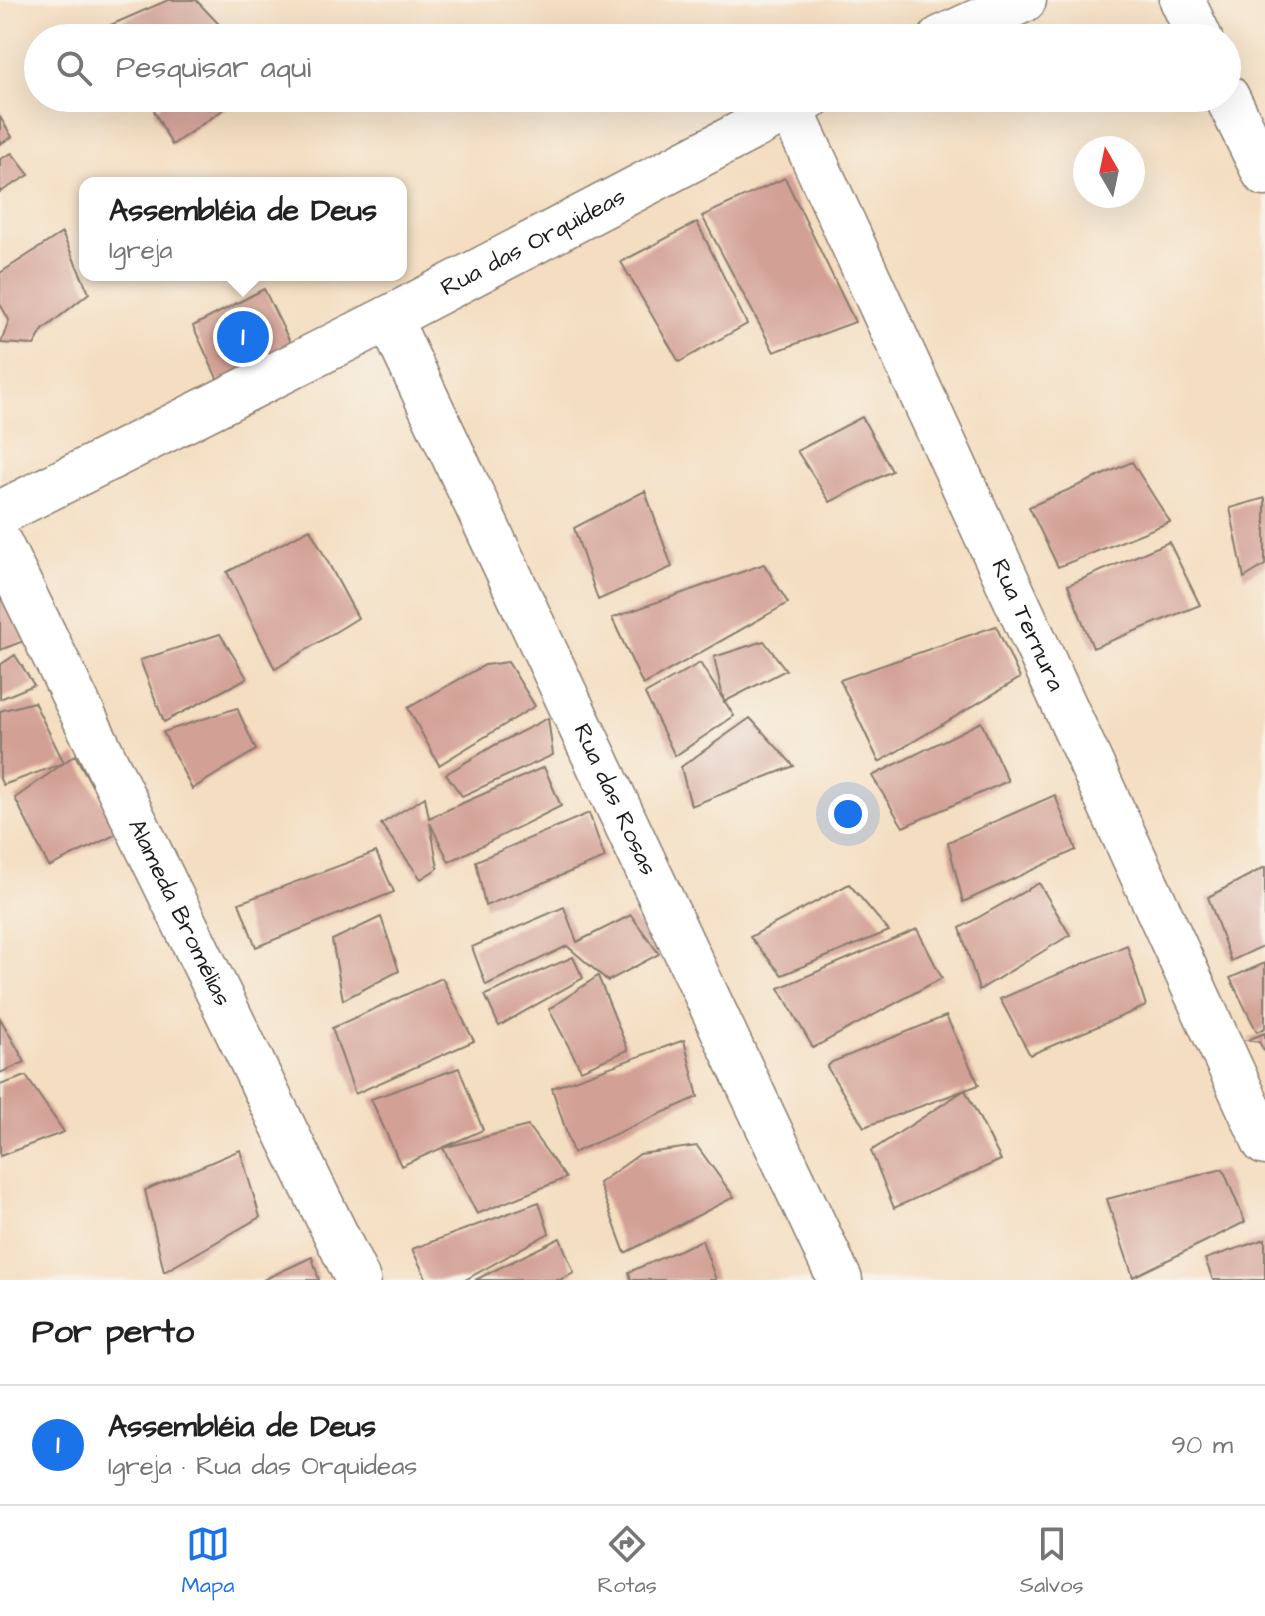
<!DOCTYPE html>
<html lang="pt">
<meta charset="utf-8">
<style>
body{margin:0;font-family:"Architects Daughter",sans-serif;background:#f2f2f2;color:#222}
.compass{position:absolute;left:1073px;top:136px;width:72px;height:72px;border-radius:50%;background:#fff;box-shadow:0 8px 32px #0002;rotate:351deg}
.you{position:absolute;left:848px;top:814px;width:28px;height:28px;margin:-20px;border:6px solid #fff;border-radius:50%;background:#1a73e8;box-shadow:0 0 0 12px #1a73e833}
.badge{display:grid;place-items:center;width:52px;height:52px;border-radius:50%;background:#1a73e8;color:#fff;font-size:26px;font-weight:700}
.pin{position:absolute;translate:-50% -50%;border:4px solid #fff;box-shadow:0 2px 8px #0006}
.popup{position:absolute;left:79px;top:177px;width:328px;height:104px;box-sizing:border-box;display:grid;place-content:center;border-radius:16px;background:#fff;filter:drop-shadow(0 2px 6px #0005);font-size:26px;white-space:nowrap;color:#767676}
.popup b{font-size:30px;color:#222}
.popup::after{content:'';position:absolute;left:50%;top:100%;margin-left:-16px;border:16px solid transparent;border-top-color:#fff}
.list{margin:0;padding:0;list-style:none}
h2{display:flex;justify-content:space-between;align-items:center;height:104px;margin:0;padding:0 32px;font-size:34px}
h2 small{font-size:26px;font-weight:400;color:#767676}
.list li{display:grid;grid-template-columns:52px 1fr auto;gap:24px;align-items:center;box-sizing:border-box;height:120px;padding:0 32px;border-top:2px solid #e0e0e0}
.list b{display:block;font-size:30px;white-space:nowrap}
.list p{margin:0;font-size:26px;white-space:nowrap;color:#767676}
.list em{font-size:26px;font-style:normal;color:#767676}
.icon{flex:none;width:44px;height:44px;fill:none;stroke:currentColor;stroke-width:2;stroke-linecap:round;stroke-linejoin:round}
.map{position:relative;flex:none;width:1265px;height:1280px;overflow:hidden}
.search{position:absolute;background:#fff;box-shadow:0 8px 32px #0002;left:24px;right:24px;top:24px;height:88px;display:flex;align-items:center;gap:20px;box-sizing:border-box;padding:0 28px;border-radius:44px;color:#767676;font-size:30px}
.sheet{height:224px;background:#fff}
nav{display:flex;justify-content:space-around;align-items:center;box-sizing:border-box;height:112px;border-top:2px solid #e0e0e0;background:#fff;font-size:22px;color:#767676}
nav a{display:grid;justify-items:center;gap:4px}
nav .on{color:#1a73e8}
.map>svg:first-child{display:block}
.building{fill:#d3a095}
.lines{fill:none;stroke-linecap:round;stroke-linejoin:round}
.minor-casing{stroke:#887c6e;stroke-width:47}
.tertiary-casing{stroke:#887c6e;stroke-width:47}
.minor{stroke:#fff;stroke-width:44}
.tertiary{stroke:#fff;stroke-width:44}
.labels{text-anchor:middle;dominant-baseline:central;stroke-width:7;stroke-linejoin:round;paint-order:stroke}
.street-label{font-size:24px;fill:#1c1c1c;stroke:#f7f3e8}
</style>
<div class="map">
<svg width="1265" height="1280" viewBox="0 0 1265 1280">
<rect width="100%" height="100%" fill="#f7f3e8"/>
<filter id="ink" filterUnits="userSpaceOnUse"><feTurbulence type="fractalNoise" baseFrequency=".0125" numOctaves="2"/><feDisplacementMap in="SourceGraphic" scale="16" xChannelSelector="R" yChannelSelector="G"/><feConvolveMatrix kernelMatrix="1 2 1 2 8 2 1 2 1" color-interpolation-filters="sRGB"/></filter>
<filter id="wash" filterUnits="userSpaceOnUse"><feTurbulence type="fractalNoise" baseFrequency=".006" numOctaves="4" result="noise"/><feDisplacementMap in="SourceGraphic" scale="32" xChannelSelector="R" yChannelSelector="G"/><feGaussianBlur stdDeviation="1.8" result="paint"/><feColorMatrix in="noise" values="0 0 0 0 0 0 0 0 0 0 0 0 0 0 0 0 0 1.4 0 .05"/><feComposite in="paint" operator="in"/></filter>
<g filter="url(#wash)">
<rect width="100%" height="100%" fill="#f4ddc0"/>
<g id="blocks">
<path class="building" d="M 168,0 L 196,0 L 232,38 L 81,38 Z
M 113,98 L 133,98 L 118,106 Z
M 169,98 L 240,98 L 172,145 L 154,111 Z
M 0,117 L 12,137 L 0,144 Z
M 12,153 L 29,175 L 0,192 L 0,159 Z
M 785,178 L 855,322 L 774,352 L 702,216 Z
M 697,222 L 747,324 L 679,362 L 621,262 Z
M 62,233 L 89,293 L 43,330 L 34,345 L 1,343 L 9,320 L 0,304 L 0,273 Z
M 264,289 L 293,348 L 220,385 L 193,326 Z
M 862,417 L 892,471 L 830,502 L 797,451 Z
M 1132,462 L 1170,522 L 1058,567 L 1029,507 Z
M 645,491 L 672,567 L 598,600 L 574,528 Z
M 1265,498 L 1265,565 L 1244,578 L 1230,508 Z
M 310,529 L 358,618 L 275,669 L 227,572 Z
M 1169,542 L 1200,605 L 1093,648 L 1068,585 Z
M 764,564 L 788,603 L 643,685 L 612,618 Z
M 0,586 L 29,639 L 0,650 Z
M 996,626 L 1020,678 L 879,762 L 840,680 Z
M 220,634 L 247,678 L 164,722 L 140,660 Z
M 764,641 L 786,670 L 724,702 L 714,657 Z
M 15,655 L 34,685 L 0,699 L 0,665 Z
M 508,662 L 535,706 L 439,765 L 408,708 L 485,665 Z
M 700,663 L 734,716 L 675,756 L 645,694 Z
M 34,702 L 64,763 L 3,785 L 0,779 L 0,711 Z
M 237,708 L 256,750 L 192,789 L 163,732 Z
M 548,718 L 553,755 L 462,796 L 446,774 L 495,745 Z
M 750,718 L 794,766 L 691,806 L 681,767 Z
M 981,722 L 1008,781 L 903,827 L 872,776 Z
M 75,755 L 119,833 L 49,867 L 15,798 Z
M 544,767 L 561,806 L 449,862 L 430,823 L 438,868 L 421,879 L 381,824 L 425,797 L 429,818 Z
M 1055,795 L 1076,850 L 963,902 L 948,842 Z
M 589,813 L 605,858 L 485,906 L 476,861 Z
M 376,852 L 394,892 L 256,947 L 239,903 Z
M 1265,867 L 1265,945 L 1231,961 L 1208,897 Z
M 1039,883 L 1070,935 L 979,990 L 960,928 Z
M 849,884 L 889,931 L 782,975 L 750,937 Z
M 564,907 L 577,942 L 631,915 L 659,954 L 608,981 L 567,946 L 486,985 L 472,947 Z
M 381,917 L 399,971 L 343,1000 L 332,940 Z
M 917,929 L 942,978 L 813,1048 L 779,988 Z
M 1127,945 L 1146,1006 L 1030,1055 L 1000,999 Z
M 573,957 L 583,978 L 499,1026 L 485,995 Z
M 1265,963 L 1265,1028 L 1257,1032 L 1230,978 Z
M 598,976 L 628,1050 L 581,1070 L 549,1009 Z
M 442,978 L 474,1041 L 355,1094 L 332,1028 Z
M 946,1016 L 979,1085 L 864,1127 L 827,1067 L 832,1062 Z
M 0,1018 L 25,1062 L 0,1073 Z
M 1265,1033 L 1265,1052 L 1259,1042 L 1247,1040 Z
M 684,1040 L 698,1097 L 573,1153 L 552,1088 Z
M 459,1068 L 483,1130 L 401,1166 L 371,1099 Z
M 26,1076 L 64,1132 L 0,1156 L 0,1085 Z
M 965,1090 L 1001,1160 L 894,1208 L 871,1151 Z
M 528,1126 L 566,1178 L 477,1214 L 443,1148 Z
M 697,1146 L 734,1197 L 625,1253 L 599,1183 L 640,1154 Z
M 240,1150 L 260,1217 L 164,1272 L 145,1190 Z
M 1223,1169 L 1245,1222 L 1133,1277 L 1107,1199 Z
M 539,1202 L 549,1233 L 465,1280 L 427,1280 L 412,1249 Z
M 560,1238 L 574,1273 L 560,1280 L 475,1280 Z
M 1265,1239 L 1265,1280 L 1213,1280 L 1205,1259 Z
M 702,1240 L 716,1280 L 631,1280 L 629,1272 Z
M 312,1257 L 319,1280 L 263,1280 Z"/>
</g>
</g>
<g filter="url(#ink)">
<use href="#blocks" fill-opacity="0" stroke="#887c6e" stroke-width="2"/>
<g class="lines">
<g class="minor-casing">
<g id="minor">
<path d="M 1182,0 L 1200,38"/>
<path d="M 1227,97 L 1265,174"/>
<path id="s1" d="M 790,107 L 1265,1143"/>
<path id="s2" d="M 389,318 L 840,1280"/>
<path id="s3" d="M 0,544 L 358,1280"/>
</g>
</g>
<g class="tertiary-casing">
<g id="tertiary">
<path d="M 941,38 L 1024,0"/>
<path id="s4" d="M 0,513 L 389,318 L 809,98"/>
</g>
</g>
<use href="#minor" class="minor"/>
<use href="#tertiary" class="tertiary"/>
</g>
</g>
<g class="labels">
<g class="street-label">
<text stroke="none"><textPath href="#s4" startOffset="598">Rua das Orquideas</textPath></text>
<text stroke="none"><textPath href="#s1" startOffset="570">Rua Ternura</textPath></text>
<text stroke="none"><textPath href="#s2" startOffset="532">Rua das Rosas</textPath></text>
<text stroke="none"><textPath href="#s3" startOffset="410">Alameda Bromélias</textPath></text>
</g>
</g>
</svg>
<svg class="compass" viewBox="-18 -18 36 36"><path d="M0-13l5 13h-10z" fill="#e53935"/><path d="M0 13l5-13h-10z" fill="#767676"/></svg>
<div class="you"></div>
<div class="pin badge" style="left:243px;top:337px">1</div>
<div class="popup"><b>Assembléia de Deus</b>Igreja</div>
<div class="search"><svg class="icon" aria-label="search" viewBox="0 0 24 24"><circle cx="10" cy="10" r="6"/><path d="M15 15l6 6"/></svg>Pesquisar aqui</div>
</div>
<section class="sheet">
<h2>Por perto<small></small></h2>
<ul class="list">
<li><span class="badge">1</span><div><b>Assembléia de Deus</b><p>Igreja · Rua das Orquideas</p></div><em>90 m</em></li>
</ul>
</section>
<nav>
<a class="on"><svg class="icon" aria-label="map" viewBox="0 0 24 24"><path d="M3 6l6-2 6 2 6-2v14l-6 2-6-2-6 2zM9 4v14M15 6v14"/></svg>Mapa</a>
<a><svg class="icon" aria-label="directions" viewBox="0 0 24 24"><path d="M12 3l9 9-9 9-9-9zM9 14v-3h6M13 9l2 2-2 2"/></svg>Rotas</a>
<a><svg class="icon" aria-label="saved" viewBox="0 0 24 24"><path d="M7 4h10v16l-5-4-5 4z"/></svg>Salvos</a>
</nav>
